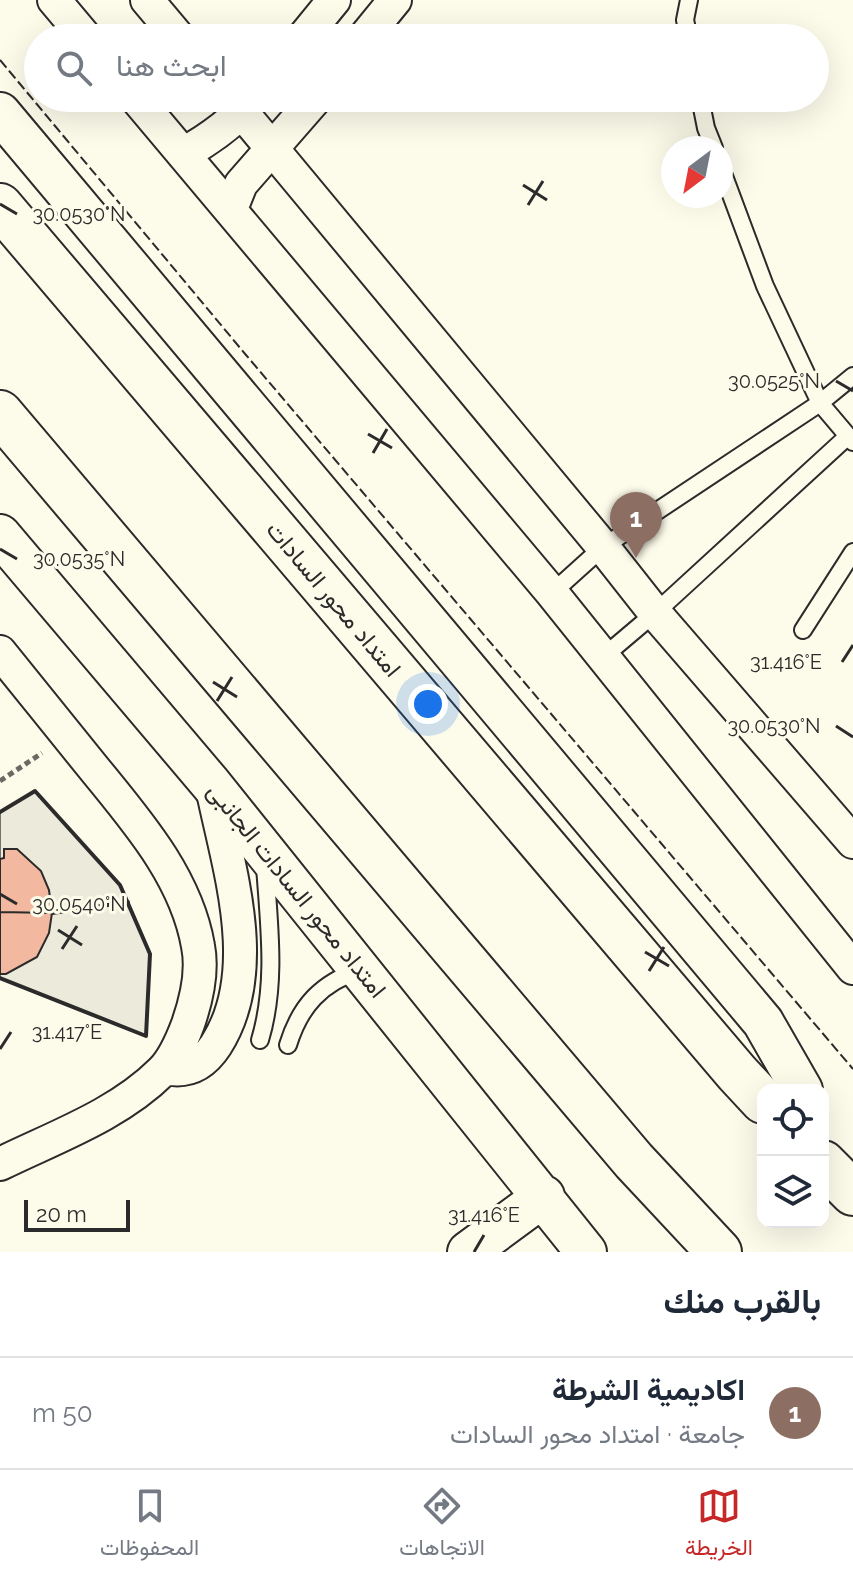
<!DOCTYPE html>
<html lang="ar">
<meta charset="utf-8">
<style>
body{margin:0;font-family:Raleway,Vazirmatn,sans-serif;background:#f6f6f7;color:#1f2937;direction:rtl}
.controls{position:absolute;right:24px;bottom:24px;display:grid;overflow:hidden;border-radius:16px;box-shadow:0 8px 32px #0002}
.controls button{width:72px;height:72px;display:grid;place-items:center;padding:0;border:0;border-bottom:2px solid #e0e1e3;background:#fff;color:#1f2937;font:40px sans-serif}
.compass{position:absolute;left:661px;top:136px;width:72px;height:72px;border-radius:50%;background:#fff;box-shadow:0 8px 32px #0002;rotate:212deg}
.scale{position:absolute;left:24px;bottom:20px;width:106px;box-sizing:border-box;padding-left:8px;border:4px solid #2b2b2b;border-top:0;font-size:22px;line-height:28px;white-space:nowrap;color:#2b2b2b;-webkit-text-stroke:6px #fdfbea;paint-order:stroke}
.you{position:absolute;left:428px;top:704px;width:28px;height:28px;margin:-20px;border:6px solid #fff;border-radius:50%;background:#1a73e8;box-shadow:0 0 0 12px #1a73e833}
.badge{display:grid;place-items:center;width:52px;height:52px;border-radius:50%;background:#c62828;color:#fff;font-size:26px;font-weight:700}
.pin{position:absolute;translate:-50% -66px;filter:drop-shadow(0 2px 4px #0008)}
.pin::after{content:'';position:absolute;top:42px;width:28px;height:24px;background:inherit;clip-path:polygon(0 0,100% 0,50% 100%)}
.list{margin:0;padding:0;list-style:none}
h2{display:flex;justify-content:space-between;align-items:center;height:104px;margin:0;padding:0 32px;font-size:34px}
h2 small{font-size:26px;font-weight:400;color:#747a83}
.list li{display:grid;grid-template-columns:52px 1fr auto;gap:24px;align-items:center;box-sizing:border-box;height:112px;padding:0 32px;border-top:2px solid #e0e1e3}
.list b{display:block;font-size:30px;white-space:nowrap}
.list p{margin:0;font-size:26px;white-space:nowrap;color:#747a83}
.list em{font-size:26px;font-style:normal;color:#747a83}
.icon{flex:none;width:44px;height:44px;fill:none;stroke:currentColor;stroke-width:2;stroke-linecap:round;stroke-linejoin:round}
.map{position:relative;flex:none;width:853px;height:1252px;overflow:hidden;direction:ltr}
.search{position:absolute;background:#fff;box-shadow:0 8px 32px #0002;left:24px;right:24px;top:24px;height:88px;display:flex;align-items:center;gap:20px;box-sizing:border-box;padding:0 28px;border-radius:44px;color:#747a83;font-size:30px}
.sheet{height:216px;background:#fff}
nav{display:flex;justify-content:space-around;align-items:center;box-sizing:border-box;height:112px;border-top:2px solid #e0e1e3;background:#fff;font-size:22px;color:#747a83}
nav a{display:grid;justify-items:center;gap:4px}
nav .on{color:#c62828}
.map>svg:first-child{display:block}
.green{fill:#ecebdb;stroke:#74746e;stroke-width:2}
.building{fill:#f2b8a0;stroke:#2b2b2b;stroke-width:2}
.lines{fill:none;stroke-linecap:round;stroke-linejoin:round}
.service-casing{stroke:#2b2b2b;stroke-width:20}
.minor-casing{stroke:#2b2b2b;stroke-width:36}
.tertiary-casing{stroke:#2b2b2b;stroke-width:44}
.primary-casing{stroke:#2b2b2b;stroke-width:48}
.path{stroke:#6a6964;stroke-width:5;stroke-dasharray:6 4;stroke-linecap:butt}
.service{stroke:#fdfbea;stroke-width:16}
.minor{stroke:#fdfbea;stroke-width:32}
.tertiary{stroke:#fdfbea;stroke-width:40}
.primary{stroke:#fdfbea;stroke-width:44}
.fence{stroke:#2b2b2b;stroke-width:2;stroke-dasharray:10 4;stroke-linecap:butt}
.wall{stroke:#2b2b2b;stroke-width:4}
.ticks{fill:none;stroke:#2b2b2b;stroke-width:3}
.labels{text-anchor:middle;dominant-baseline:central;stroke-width:6;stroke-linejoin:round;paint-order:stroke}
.street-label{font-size:24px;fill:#2b2b2b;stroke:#fdfbea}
.ticks-label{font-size:20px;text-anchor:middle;fill:#2b2b2b;stroke:#fdfbea;stroke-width:6;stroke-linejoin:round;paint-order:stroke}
</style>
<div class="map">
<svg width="853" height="1252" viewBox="0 0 853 1252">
<rect width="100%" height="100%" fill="#fdfbea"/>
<path class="green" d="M 35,791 L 120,885 L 150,954 L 146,1036 L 0,978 L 0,812 Z"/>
<path class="building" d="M 4,849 L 17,849 L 41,871 L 49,890 L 52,913 L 0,912 L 0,859 L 4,858 Z
M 0,912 L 52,913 L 49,933 L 37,957 L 6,974 L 0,974 Z"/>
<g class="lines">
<g class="service-casing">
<path id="service" d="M 689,0 L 685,20 L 689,38
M 700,98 L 706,128 L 714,148
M 721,168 L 765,286 L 820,403 L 853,442
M 552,593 L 603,547 L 820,403 L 853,376
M 803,630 L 853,552
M 603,657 L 655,613 L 848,436
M 260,1040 C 277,983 269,925 265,866
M 288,1045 C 300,1006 321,983 360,970"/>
</g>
<g class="minor-casing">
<path id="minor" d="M 54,0 L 86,38
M 147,0 L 179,38
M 303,38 L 334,0
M 364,38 L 395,0
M 136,98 L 552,593 L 853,968
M 230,98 L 603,547 L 655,613 L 853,842
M 183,154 C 210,139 234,122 254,98
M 231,209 L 241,184 L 316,98
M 0,652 C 31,690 61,728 92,766 C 135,819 186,876 198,946 C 203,971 196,1001 188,1024 C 182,1040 174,1059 162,1071 C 118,1115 55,1137 0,1164
M 165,1068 C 188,1073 203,1065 216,1045 C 264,970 228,867 212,787"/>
</g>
<g class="tertiary-casing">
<path id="tertiary" d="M 0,113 L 763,1022 L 802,1090
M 0,535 L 211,784 L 586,1252
M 468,1252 L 544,1196"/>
</g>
<g class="primary-casing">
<path id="primary" d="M 0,206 L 737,1073 L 763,1101
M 0,413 L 634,1161 L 719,1252
M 823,1163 L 853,1193"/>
</g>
<path class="path" d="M 0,781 L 42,753"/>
<use href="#service" class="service"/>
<use href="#minor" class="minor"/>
<use href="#tertiary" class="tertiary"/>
<use href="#primary" class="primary"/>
<path class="fence" d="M 0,60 L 246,355 L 853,1069"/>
<path class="wall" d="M 0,812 L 35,791 L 120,885 L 150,954 L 146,1036 L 0,978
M 52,913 L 128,902"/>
</g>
<path class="ticks" d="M 523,185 L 547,200M 0,204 L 17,214M 528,205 L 543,181M 836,381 L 853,391M 368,434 L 392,448M 373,453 L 387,429M 0,549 L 17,559M 842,662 L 853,645M 213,682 L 237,697M 217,701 L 232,677M 836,726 L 853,737M 0,894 L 17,904M 58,930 L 82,945M 62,949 L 77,926M 645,952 L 669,966M 649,971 L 664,947M 0,1049 L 11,1032M 474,1252 L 484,1235"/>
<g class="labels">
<g class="street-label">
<text transform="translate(334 599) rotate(50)">امتداد محور السادات</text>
<text transform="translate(297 890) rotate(51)">امتداد محور السادات الجانبى</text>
</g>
</g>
<g class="ticks-label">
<text x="79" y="221">30.0530°N</text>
<text x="774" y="388">30.0525°N</text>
<text x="79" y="566">30.0535°N</text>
<text x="786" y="669">31.416°E</text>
<text x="774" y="733">30.0530°N</text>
<text x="79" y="911">30.0540°N</text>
<text x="67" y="1039">31.417°E</text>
<text x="484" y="1222">31.416°E</text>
</g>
</svg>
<div class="controls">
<button><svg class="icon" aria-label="locate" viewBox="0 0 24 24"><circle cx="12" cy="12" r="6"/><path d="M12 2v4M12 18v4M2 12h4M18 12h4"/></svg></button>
<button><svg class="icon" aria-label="layers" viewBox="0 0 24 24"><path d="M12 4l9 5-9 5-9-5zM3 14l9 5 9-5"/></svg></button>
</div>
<svg class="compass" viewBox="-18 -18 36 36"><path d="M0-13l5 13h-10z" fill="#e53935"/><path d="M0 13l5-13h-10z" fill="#747a83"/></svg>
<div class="scale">20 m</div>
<div class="you"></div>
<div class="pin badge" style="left:636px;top:558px;background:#8d6e63">1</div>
<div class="search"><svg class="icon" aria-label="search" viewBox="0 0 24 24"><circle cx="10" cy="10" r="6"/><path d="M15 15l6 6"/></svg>ابحث هنا</div>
</div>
<section class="sheet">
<h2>بالقرب منك<small></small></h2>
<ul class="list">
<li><span class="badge" style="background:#8d6e63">1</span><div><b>اكاديمية الشرطة</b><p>جامعة · امتداد محور السادات</p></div><em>50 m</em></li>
</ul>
</section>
<nav>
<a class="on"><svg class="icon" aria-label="map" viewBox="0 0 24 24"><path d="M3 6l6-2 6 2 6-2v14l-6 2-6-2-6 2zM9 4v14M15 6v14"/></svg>الخريطة</a>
<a><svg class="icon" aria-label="directions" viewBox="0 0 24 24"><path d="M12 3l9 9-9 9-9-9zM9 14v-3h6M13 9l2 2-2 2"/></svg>الاتجاهات</a>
<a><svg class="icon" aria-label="saved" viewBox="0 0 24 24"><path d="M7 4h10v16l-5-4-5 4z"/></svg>المحفوظات</a>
</nav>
